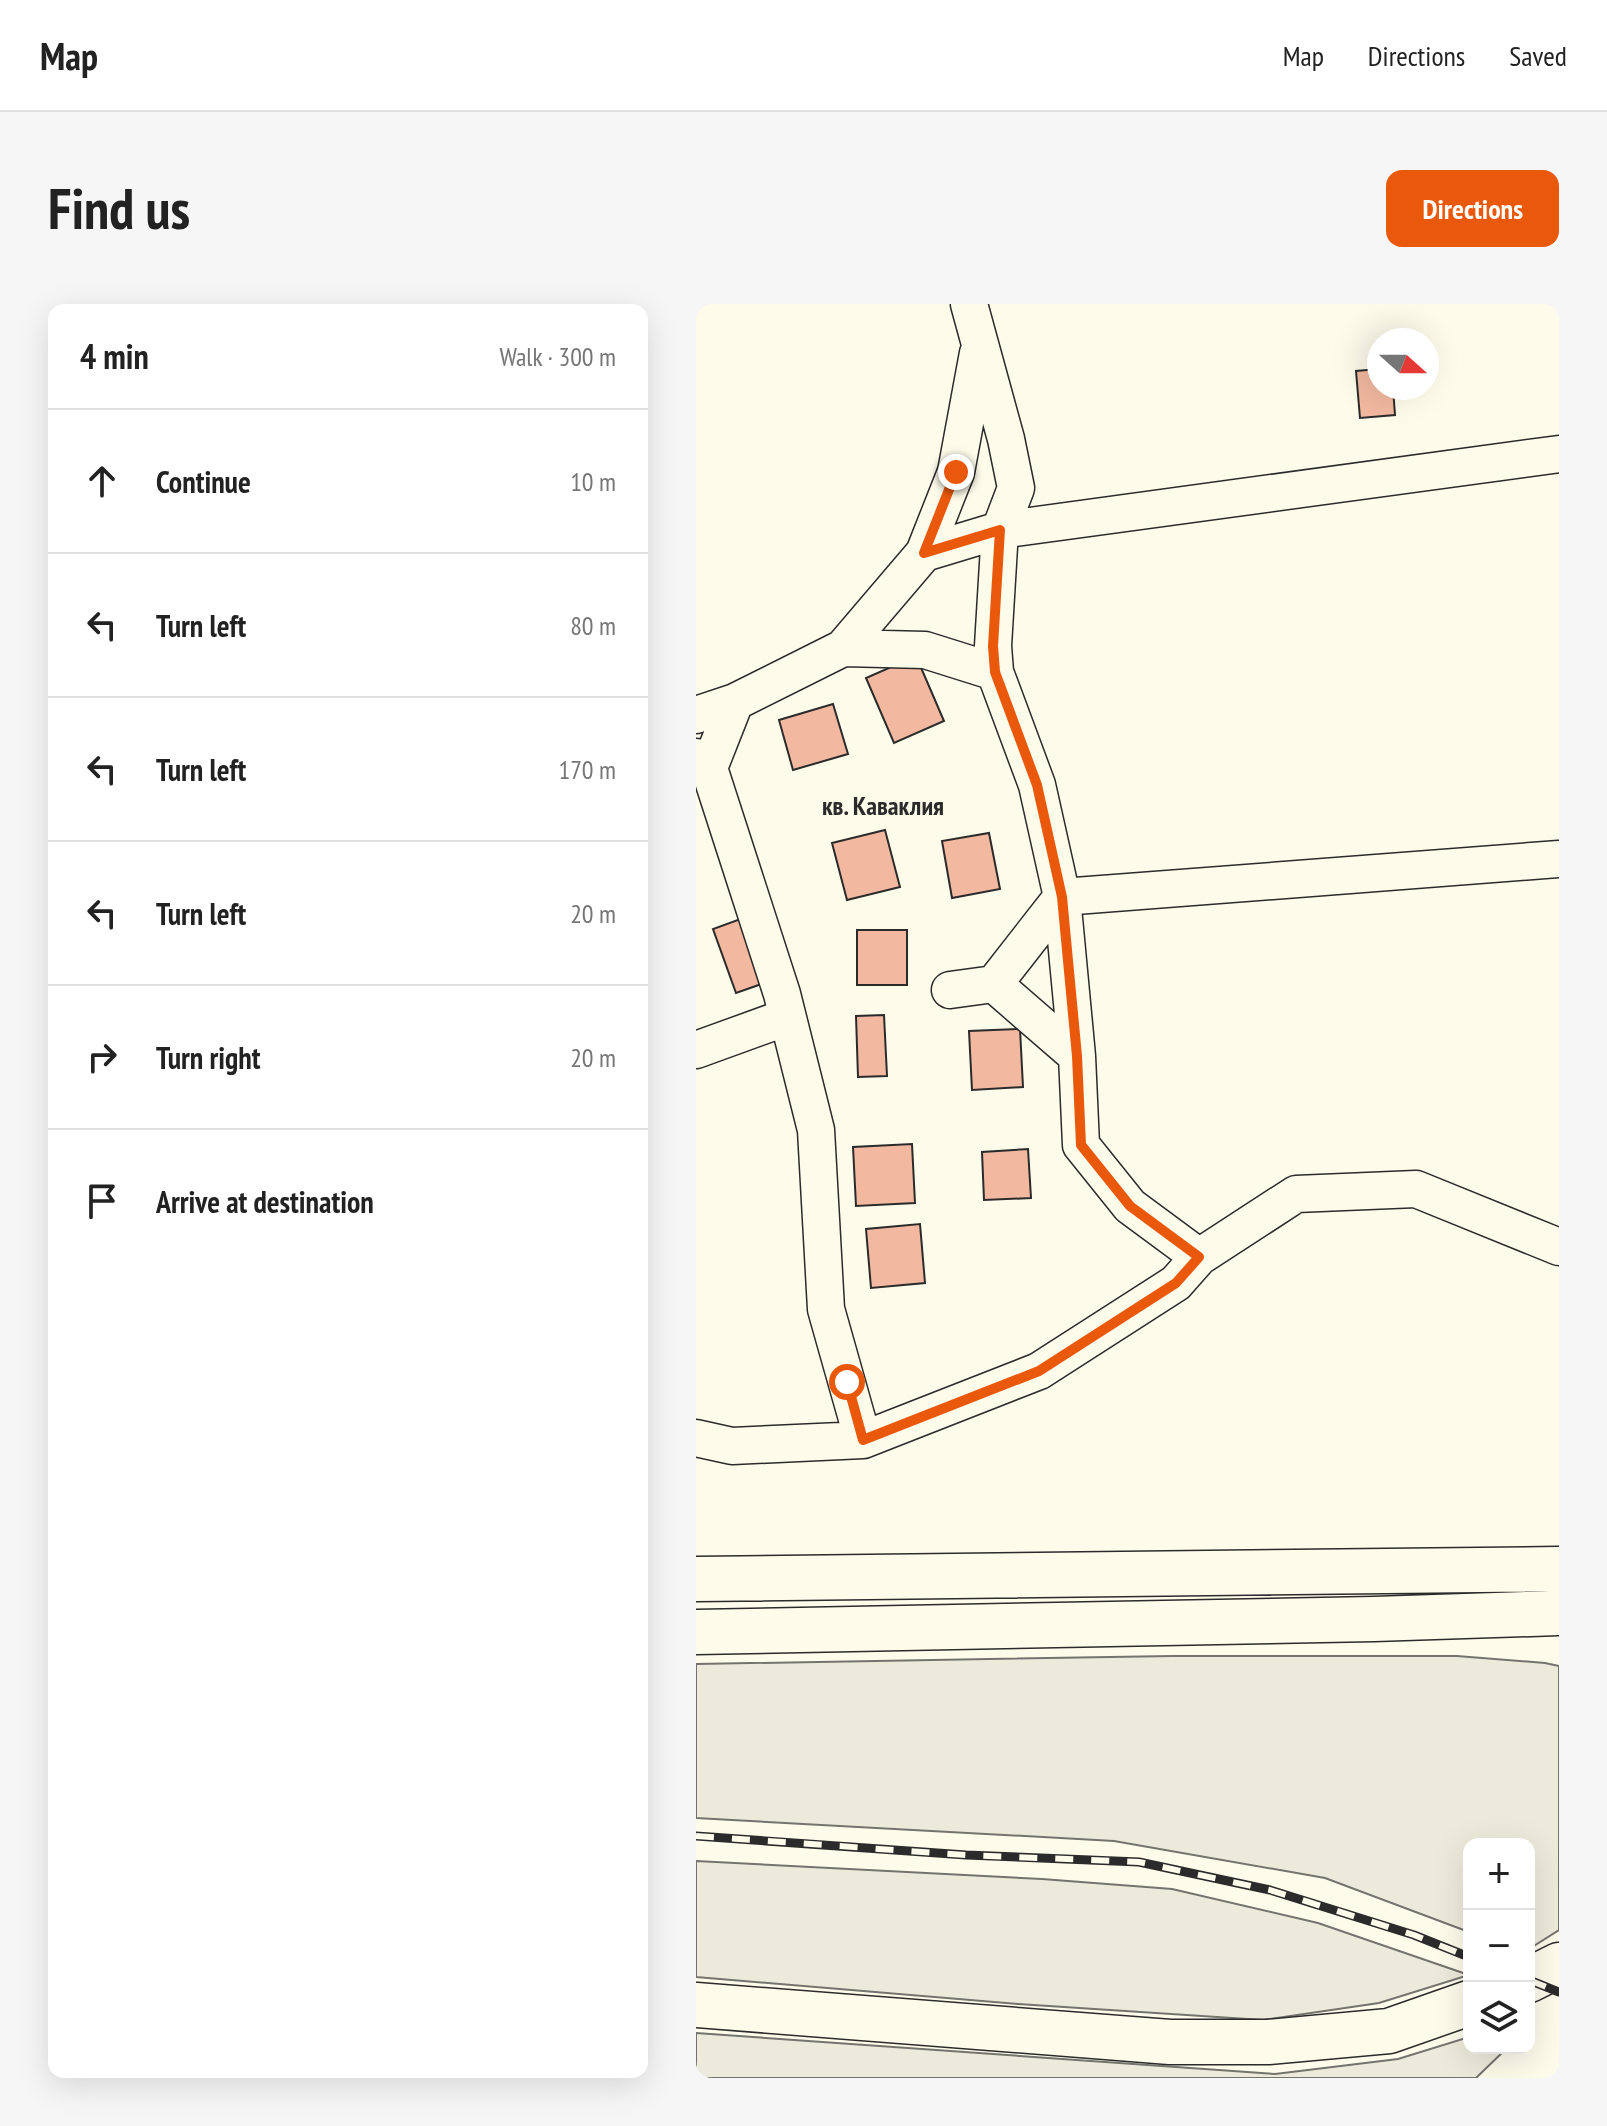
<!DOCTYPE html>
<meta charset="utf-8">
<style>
body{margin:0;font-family:"PT Sans Narrow",sans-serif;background:#f6f6f6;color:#222}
.controls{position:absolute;right:24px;bottom:24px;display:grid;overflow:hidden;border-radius:16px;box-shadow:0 8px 32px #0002}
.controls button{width:72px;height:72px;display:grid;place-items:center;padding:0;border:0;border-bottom:2px solid #e0e0e0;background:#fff;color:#222;font:40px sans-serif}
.compass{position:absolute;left:671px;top:24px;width:72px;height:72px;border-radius:50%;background:#fff;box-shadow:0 8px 32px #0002;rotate:111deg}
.stop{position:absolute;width:24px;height:24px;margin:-18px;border:6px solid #ea580c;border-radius:50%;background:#fff}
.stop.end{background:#ea580c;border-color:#fff;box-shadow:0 2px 8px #0008}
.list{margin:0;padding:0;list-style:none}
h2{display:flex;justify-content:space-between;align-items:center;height:104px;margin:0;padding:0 32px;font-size:34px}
h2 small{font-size:26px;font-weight:400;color:#767676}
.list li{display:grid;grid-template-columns:52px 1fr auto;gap:24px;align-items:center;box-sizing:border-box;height:144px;padding:0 32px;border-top:2px solid #e0e0e0}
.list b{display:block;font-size:30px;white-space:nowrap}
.list em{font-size:26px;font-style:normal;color:#767676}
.icon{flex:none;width:44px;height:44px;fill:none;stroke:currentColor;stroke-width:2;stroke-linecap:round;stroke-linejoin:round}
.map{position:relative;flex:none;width:863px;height:1774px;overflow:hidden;border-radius:16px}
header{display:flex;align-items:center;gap:48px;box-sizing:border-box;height:112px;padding:0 40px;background:#fff;border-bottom:2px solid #e0e0e0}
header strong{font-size:38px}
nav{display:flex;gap:44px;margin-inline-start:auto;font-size:28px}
.intro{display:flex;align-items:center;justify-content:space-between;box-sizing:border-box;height:192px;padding:0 48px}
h1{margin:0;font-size:56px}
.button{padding:20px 36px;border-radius:16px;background:#ea580c;color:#fff;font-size:28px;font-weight:700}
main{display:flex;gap:48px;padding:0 48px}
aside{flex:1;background:#fff;border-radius:16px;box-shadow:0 8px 32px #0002}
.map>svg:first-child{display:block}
.green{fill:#ecebdb;stroke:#74746e;stroke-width:2}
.building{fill:#f2b8a0;stroke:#2b2b2b;stroke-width:2}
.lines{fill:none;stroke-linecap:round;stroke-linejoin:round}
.minor-casing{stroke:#2b2b2b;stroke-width:39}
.major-casing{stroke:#2b2b2b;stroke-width:47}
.minor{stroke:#fdfbea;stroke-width:36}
.major{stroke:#fdfbea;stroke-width:44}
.rail-casing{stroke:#2b2b2b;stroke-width:9}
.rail{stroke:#fdfbea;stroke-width:6;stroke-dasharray:18;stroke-linecap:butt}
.route{stroke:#ea580c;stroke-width:10}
.labels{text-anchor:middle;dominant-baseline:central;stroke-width:6;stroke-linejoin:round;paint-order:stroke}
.neighbourhood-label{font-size:26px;font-weight:bold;fill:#2b2b2b;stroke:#fdfbea}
</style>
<header>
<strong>Map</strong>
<nav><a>Map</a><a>Directions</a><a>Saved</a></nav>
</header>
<div class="intro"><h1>Find us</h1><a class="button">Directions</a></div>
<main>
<aside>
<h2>4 min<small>Walk · 300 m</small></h2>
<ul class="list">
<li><svg class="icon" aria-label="ahead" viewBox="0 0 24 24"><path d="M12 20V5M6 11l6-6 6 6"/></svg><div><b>Continue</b></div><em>10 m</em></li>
<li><svg class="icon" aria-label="left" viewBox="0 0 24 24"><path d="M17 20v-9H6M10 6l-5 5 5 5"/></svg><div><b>Turn left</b></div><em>80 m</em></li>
<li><svg class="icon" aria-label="left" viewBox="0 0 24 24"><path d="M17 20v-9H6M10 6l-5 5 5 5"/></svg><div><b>Turn left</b></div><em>170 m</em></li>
<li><svg class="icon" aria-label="left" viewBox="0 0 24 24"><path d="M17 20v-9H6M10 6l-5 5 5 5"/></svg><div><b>Turn left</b></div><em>20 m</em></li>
<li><svg class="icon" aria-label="right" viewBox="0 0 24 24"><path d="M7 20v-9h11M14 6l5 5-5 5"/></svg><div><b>Turn right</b></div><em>20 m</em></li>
<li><svg class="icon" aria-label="arrive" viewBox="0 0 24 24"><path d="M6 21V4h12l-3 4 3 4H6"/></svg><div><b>Arrive at destination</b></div></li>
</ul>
</aside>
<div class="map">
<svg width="863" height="1774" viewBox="0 0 863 1774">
<rect width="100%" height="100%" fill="#fdfbea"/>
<path class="green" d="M 476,1352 L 761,1352 L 849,1359 L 863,1362 L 863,1626 L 833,1645 L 833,1540 L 773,1540 L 773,1628 L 629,1574 L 418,1537 L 0,1514 L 0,1360 Z
M 0,1557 L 346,1575 L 476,1585 L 622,1619 L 773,1671 L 683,1699 L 567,1716 L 322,1700 L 0,1673 Z
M 0,1729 L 579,1770 L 702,1755 L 773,1733 L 773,1744 L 811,1744 L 780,1774 L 0,1774 Z"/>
<path class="building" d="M 683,65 L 683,84 L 697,84 L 699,111 L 664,114 L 660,67 Z
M 220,352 L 248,417 L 198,439 L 170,374 Z
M 137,400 L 152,450 L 97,466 L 83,416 Z
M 189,526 L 204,583 L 151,596 L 136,539 Z
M 293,529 L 304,585 L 256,594 L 246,537 Z
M 50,613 L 74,677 L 40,689 L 17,625 Z
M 161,626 L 211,626 L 211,681 L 161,681 Z
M 188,711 L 191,772 L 162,773 L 160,712 Z
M 324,725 L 327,783 L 276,786 L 273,727 Z
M 216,840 L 219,899 L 160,902 L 157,843 Z
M 332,845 L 335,894 L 288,896 L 286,848 Z
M 224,920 L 229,979 L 175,984 L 170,925 Z"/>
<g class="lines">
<g class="minor-casing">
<path id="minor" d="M 273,0 L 310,135 L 320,184 L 304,226 L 297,342 L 299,368 L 341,481 L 366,593 L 381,752 L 385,841 L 434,902 L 503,953
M 228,249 L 260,168 L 282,49
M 147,344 L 229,346 L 299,368
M 0,411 L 39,398 L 147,344 L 228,249 L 304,226 L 863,150
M 0,453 L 13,464 L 39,398
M 13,464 L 86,690 L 120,826 L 130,1005 L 167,1136
M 254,686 L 298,680
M 0,746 L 91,713
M 381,752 L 298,680 L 366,593 L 863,555
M 0,1134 L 36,1142 L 167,1136 L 343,1067 L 480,979 L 503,953 L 600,890 L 720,885 L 863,943"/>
</g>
<g class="major-casing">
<path id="major" d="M 0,1275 L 863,1265
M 0,1328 L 678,1315 L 863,1309
M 833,1676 L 863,1661
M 0,1701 L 474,1738 L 572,1738 L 693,1727 L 773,1699"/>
</g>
<use href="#minor" class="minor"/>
<use href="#major" class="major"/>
<g class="rail-casing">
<path id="rail" d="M 0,1532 L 270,1551 L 443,1558 L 574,1586 L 718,1631 L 773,1653
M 833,1676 L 863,1688"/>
</g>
<use href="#rail" class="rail"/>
</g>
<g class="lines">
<path class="route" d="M 151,1078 L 167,1136 L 343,1067 L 480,979 L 503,953 L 434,902 L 385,841 L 381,752 L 366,593 L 341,481 L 299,368 L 297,342 L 304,226 L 228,249 L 260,168"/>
</g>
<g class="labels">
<g class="neighbourhood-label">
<text x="187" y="501">кв. Каваклия</text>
</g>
</g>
</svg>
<div class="controls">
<button>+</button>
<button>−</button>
<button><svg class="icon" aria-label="layers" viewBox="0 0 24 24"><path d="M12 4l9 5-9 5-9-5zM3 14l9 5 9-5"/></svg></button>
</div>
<svg class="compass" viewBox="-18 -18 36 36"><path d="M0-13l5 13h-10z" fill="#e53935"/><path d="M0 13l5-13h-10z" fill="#767676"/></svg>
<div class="stop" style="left:151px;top:1078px"></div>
<div class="stop end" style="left:260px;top:168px"></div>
</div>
</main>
